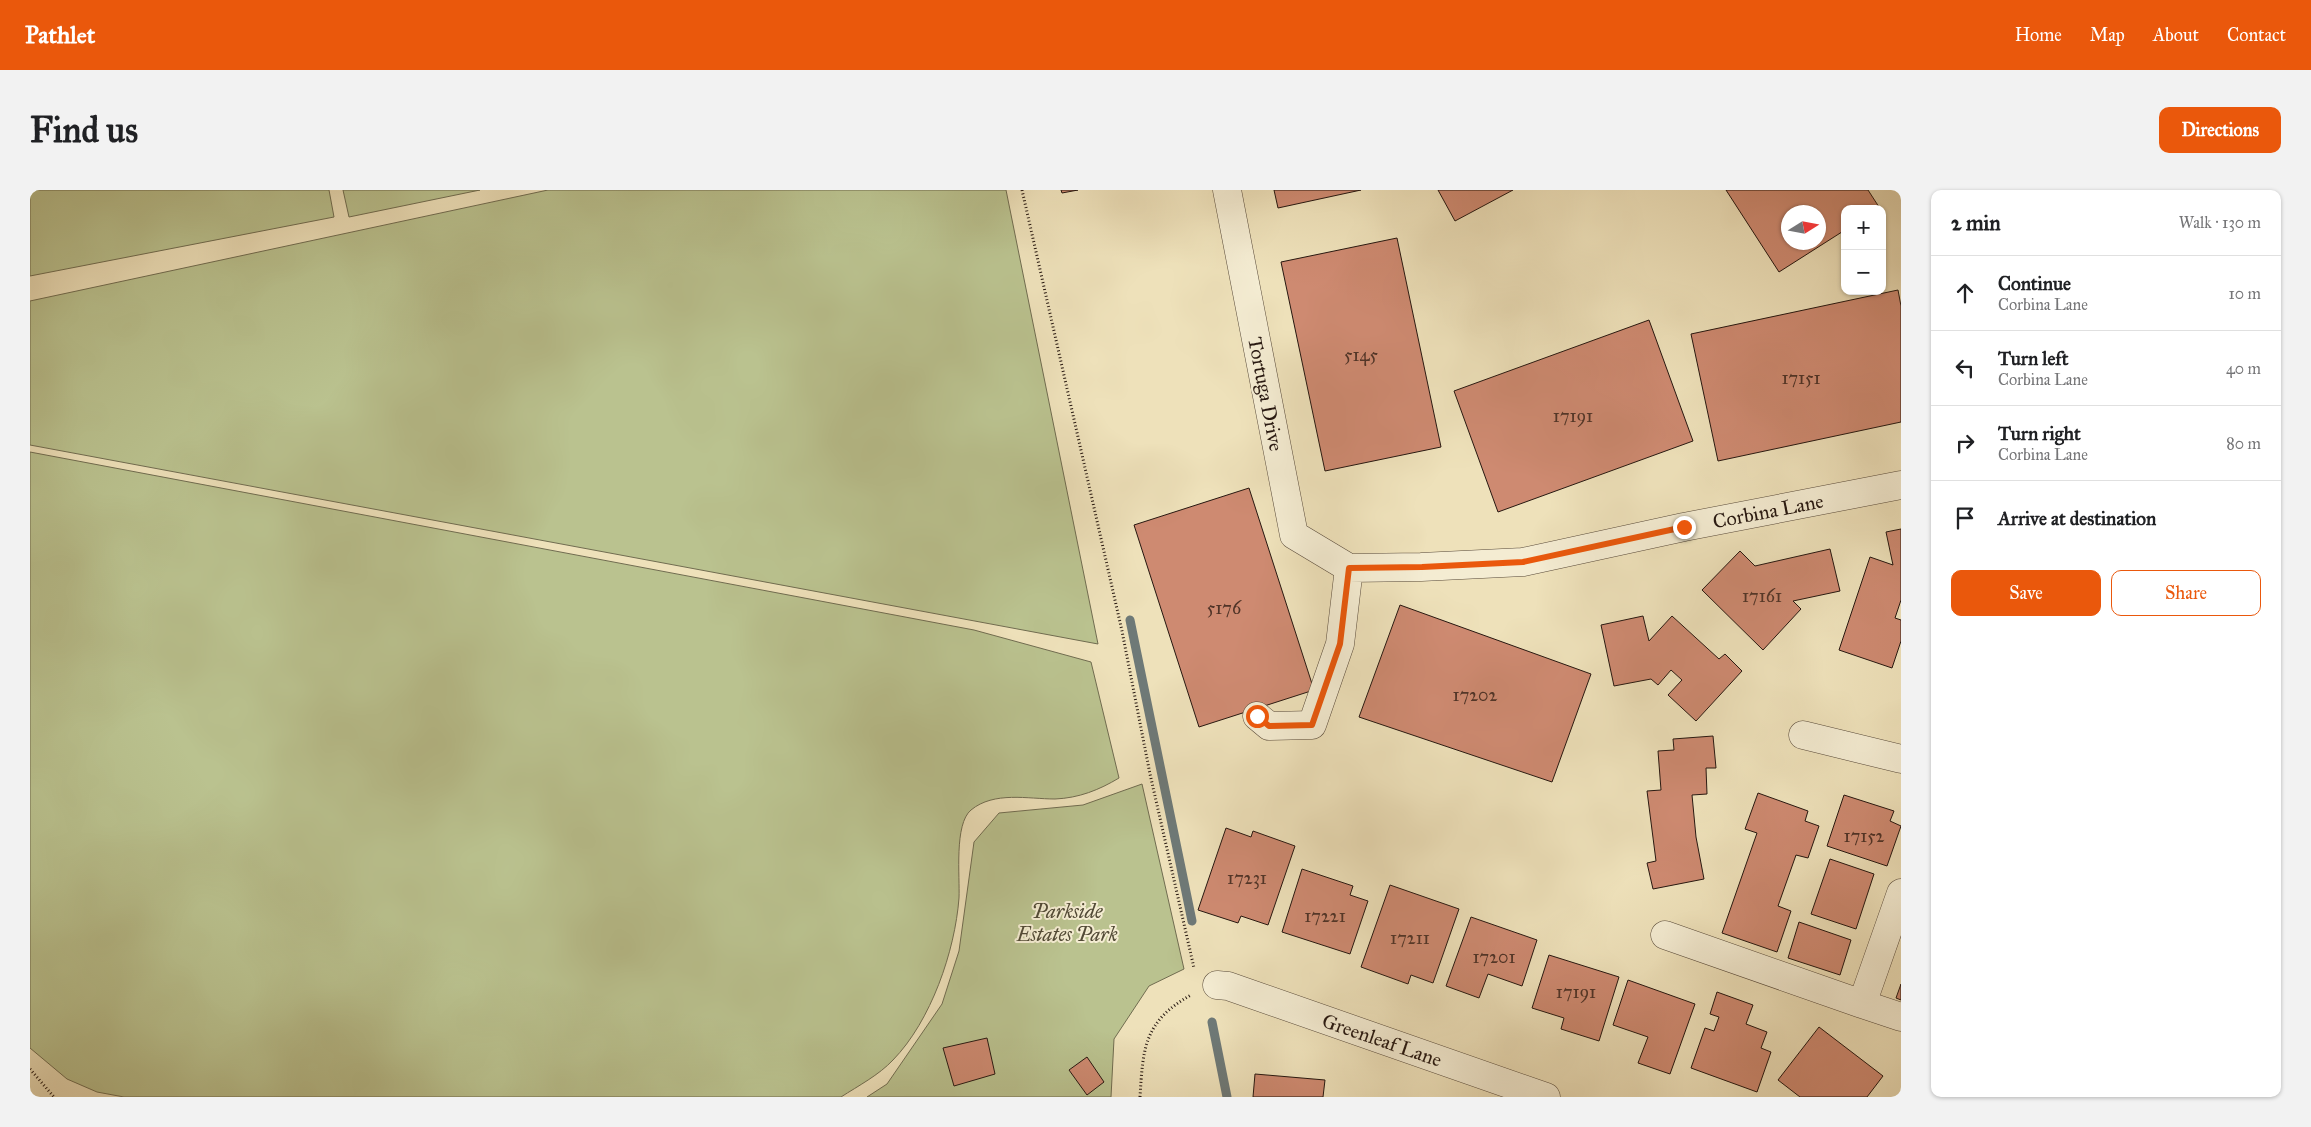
<!DOCTYPE html>
<meta charset="utf-8">
<style>
body{margin:0;font-family:"IM FELL Great Primer",serif;background:#f2f2f2;color:#202124}
.controls{position:absolute;right:15px;top:15px;display:grid;overflow:hidden;border-radius:10px;box-shadow:0 1px 4px #0004}
.controls button{width:45px;height:45px;display:grid;place-items:center;padding:0;border:0;border-bottom:1px solid #e0e0e0;background:#fff;color:#202124;font:25px sans-serif}
.compass{position:absolute;left:1751px;top:15px;width:45px;height:45px;border-radius:50%;background:#fff;box-shadow:0 1px 4px #0004;rotate:79deg}
.stop{position:absolute;width:15px;height:15px;margin:-11px;border:4px solid #ea580c;border-radius:50%;background:#fff}
.stop.end{background:#ea580c;border-color:#fff;box-shadow:0 1px 5px #0008}
.list{margin:0;padding:0;list-style:none}
h2{display:flex;justify-content:space-between;align-items:center;height:65px;margin:0;padding:0 20px;font-size:21px}
h2 small{font-size:16px;font-weight:400;color:#757577}
.list li{display:grid;grid-template-columns:32px 1fr auto;gap:15px;align-items:center;box-sizing:border-box;height:75px;padding:0 20px;border-top:1px solid #e0e0e0}
.list b{display:block;font-size:19px;white-space:nowrap}
.list p{margin:0;font-size:16px;white-space:nowrap;color:#757577}
.list em{font-size:16px;font-style:normal;color:#757577}
.actions{display:flex;gap:10px;padding:15px 20px}
.actions a{flex:1;padding:11px 0;border:1px solid #ea580c;border-radius:10px;text-align:center;font-size:18px;color:#ea580c}
.actions .main{background:#ea580c;color:#fff}
.icon{flex:none;width:28px;height:28px;fill:none;stroke:currentColor;stroke-width:2;stroke-linecap:round;stroke-linejoin:round}
.map{position:relative;flex:none;width:1871px;height:907px;overflow:hidden;border-radius:10px}
header{display:flex;align-items:center;gap:30px;box-sizing:border-box;height:70px;padding:0 25px;background:#ea580c;color:#fff}
header strong{font-size:24px}
nav{display:flex;gap:28px;margin-inline-start:auto;font-size:18px}
.intro{display:flex;align-items:center;justify-content:space-between;box-sizing:border-box;height:120px;padding:0 30px}
h1{margin:0;font-size:35px}
.button{padding:12px 22px;border-radius:10px;background:#ea580c;color:#fff;font-size:18px;font-weight:700}
main{display:flex;gap:30px;padding:0 30px}
aside{flex:1;background:#fff;border-radius:10px;box-shadow:0 1px 4px #0004}
.map>svg:first-child{display:block}
.green{fill:#bac28f;stroke:#706c50}
.lines{fill:none;stroke-linecap:round;stroke-linejoin:round}
.stream{stroke:#6e7977;stroke-width:9}
.building{fill:#ce8a71;stroke:#261710;fill-rule:evenodd}
.minor-casing{stroke:#584a3a;stroke-width:29}
.path{stroke:#261710;stroke-width:3;stroke-dasharray:1 2.5;stroke-linecap:butt}
.minor{stroke:#f4ecd2;stroke-width:28}
.route{stroke:#ea580c;stroke-width:6}
.labels{text-anchor:middle;dominant-baseline:central;stroke-width:4;stroke-linejoin:round;paint-order:stroke}
.number-label{font-size:18px;fill:#503428}
.street-label{font-size:20px;fill:#261710;stroke:#f4ecd2}
.park-label{font-size:20px;font-style:italic;fill:#524a36;stroke:#f4ecd2}
</style>
<header>
<strong>Pathlet</strong>
<nav><a>Home</a><a>Map</a><a>About</a><a>Contact</a></nav>
</header>
<div class="intro"><h1>Find us</h1><a class="button">Directions</a></div>
<main>
<div class="map">
<svg width="1871" height="907" viewBox="0 0 1871 907">
<rect width="100%" height="100%" fill="#eee1ba"/>
<filter id="stains"><feTurbulence type="fractalNoise" baseFrequency=".004" numOctaves="4"/><feColorMatrix values="0 0 0 0 .2 0 0 0 0 .09 0 0 0 0 .02 0 0 0 .5 -.17"/></filter>
<radialGradient id="worn" r=".72"><stop offset=".6" stop-color="#630" stop-opacity="0"/><stop offset="1" stop-color="#630" stop-opacity=".3"/></radialGradient>
<path class="green" d="M 0,0 L 299,0 L 304,27 L 0,86 Z
M 313,0 L 450,0 L 319,27 Z
M 518,0 L 976,0 L 1068,454 L 0,255 L 0,111 Z
M 0,262 L 944,440 L 1061,472 L 1089,588 C 1069,600 1049,608 1025,609 C 998,609 964,601 941,620 C 924,634 930,687 929,708 C 925,761 901,831 863,870 C 849,885 828,896 811,907 L 94,907 L 67,902 L 37,889 L 0,858 Z
M 1112,594 L 1154,779 L 1119,796 L 1084,849 L 1081,907 L 837,907 L 857,894 L 912,814 L 929,761 L 944,652 L 969,623 L 1053,615 Z"/>
<g class="lines">
<path class="stream" d="M 1100,430 L 1162,731
M 1182,832 L 1197,907"/>
</g>
<path class="building" d="M 1031,0 L 1048,0 L 1032,3 Z
M 1244,0 L 1331,0 L 1248,18 Z
M 1408,0 L 1483,0 L 1425,31 Z
M 1696,0 L 1838,0 L 1849,17 L 1815,19 L 1815,40 L 1749,82 ZM 1758,22 L 1788,22 L 1788,52 L 1758,52 Z
M 1367,48 L 1411,257 L 1295,281 L 1251,72 Z
M 1868,100 L 1871,116 L 1871,232 L 1688,271 L 1661,144 Z
M 1619,130 L 1663,251 L 1468,322 L 1424,201 Z
M 1219,298 L 1284,500 L 1169,537 L 1104,335 Z
M 1871,339 L 1871,410 L 1865,428 L 1871,430 L 1871,451 L 1862,478 L 1809,460 L 1840,367 L 1863,375 L 1856,342 Z
M 1800,359 L 1810,401 L 1763,411 L 1771,419 L 1733,460 L 1672,400 L 1710,361 L 1725,376 Z
M 1370,415 L 1561,484 L 1522,592 L 1329,527 Z
M 1613,426 L 1619,451 L 1642,426 L 1689,469 L 1695,464 L 1712,481 L 1666,531 L 1638,505 L 1652,490 L 1641,480 L 1628,495 L 1621,489 L 1584,496 L 1571,435 Z
M 1683,546 L 1686,578 L 1676,578 L 1677,604 L 1662,605 L 1666,647 L 1674,689 L 1623,699 L 1617,673 L 1626,671 L 1617,601 L 1631,600 L 1628,561 L 1644,560 L 1643,549 Z
M 1728,603 L 1778,621 L 1775,631 L 1789,636 L 1778,668 L 1766,665 L 1748,716 L 1761,721 L 1747,762 L 1692,743 L 1727,643 L 1715,639 Z
M 1814,605 L 1864,621 L 1860,631 L 1871,636 L 1857,676 L 1797,656 Z
M 1196,638 L 1221,647 L 1223,641 L 1265,656 L 1238,735 L 1211,726 L 1208,733 L 1168,720 Z
M 1800,669 L 1844,684 L 1826,739 L 1781,724 Z
M 1272,679 L 1323,696 L 1320,705 L 1338,711 L 1320,764 L 1252,742 Z
M 1360,695 L 1429,719 L 1403,793 L 1381,785 L 1378,794 L 1331,777 Z
M 1441,727 L 1507,750 L 1492,796 L 1458,784 L 1449,808 L 1416,796 Z
M 1769,732 L 1821,750 L 1810,785 L 1758,768 Z
M 1519,765 L 1589,787 L 1569,851 L 1531,839 L 1534,828 L 1502,818 Z
M 1598,790 L 1665,814 L 1640,884 L 1608,873 L 1618,847 L 1583,835 Z
M 1871,794 L 1871,810 L 1866,808 Z
M 1687,802 L 1723,815 L 1716,834 L 1737,842 L 1731,858 L 1741,862 L 1727,902 L 1661,878 L 1675,838 L 1684,841 L 1689,827 L 1680,824 Z
M 1789,837 L 1853,886 L 1837,907 L 1770,907 L 1748,890 Z
M 957,848 L 965,884 L 924,896 L 913,858 Z
M 1057,867 L 1074,892 L 1057,905 L 1039,880 Z
M 1225,884 L 1295,890 L 1293,907 L 1223,907 Z"/>
<g class="lines">
<g class="minor-casing">
<path id="minor" d="M 1197,0 L 1264,345 L 1319,378
M 1319,378 L 1391,377 L 1493,372 L 1654,337 L 1871,295
M 1227,526 L 1239,536 L 1282,535 L 1310,454 L 1319,378
M 1773,545 L 1871,569
M 1871,703 L 1832,814 L 1871,827
M 1635,745 L 1832,814
M 1187,795 L 1198,796 L 1516,907"/>
</g>
<path class="path" d="M 992,0 L 1092,441 L 1120,584 L 1164,778
M 0,879 L 24,907
M 1110,907 C 1113,858 1114,831 1161,805"/>
<use href="#minor" class="minor"/>
</g>
<g class="lines">
<path class="route" d="M 1227,526 L 1239,536 L 1282,535 L 1310,454 L 1319,378 L 1392,377 L 1493,372 L 1654,337"/>
</g>
<g class="labels">
<g class="number-label">
<text x="1331" y="165">5145</text>
<text x="1771" y="188">17151</text>
<text x="1543" y="226">17191</text>
<text x="1732" y="406">17161</text>
<text x="1194" y="418">5176</text>
<text x="1445" y="505">17202</text>
<text x="1834" y="646">17152</text>
<text x="1217" y="688">17231</text>
<text x="1295" y="726">17221</text>
<text x="1380" y="748">17211</text>
<text x="1464" y="767">17201</text>
<text x="1546" y="802">17191</text>
</g>
<g class="street-label">
<text transform="translate(1236 204) rotate(79)">Tortuga Drive</text>
<text transform="translate(1738 321) rotate(-11)">Corbina Lane</text>
<text transform="translate(1352 850) rotate(19)">Greenleaf Lane</text>
</g>
<g class="park-label">
<text x="1037" y="721">Parkside<tspan x="1037" dy="23">Estates Park</tspan></text>
</g>
</g>
<rect width="100%" height="100%" filter="url(#stains)"/>
<rect width="100%" height="100%" fill="url(#worn)"/>
</svg>
<div class="controls">
<button>+</button>
<button>−</button>
</div>
<svg class="compass" viewBox="-18 -18 36 36"><path d="M0-13l5 13h-10z" fill="#e53935"/><path d="M0 13l5-13h-10z" fill="#757577"/></svg>
<div class="stop" style="left:1227px;top:526px"></div>
<div class="stop end" style="left:1654px;top:337px"></div>
</div>
<aside>
<h2>2 min<small>Walk · 130 m</small></h2>
<ul class="list">
<li><svg class="icon" aria-label="ahead" viewBox="0 0 24 24"><path d="M12 20V5M6 11l6-6 6 6"/></svg><div><b>Continue</b><p>Corbina Lane</p></div><em>10 m</em></li>
<li><svg class="icon" aria-label="left" viewBox="0 0 24 24"><path d="M17 20v-9H6M10 6l-5 5 5 5"/></svg><div><b>Turn left</b><p>Corbina Lane</p></div><em>40 m</em></li>
<li><svg class="icon" aria-label="right" viewBox="0 0 24 24"><path d="M7 20v-9h11M14 6l5 5-5 5"/></svg><div><b>Turn right</b><p>Corbina Lane</p></div><em>80 m</em></li>
<li><svg class="icon" aria-label="arrive" viewBox="0 0 24 24"><path d="M6 21V4h12l-3 4 3 4H6"/></svg><div><b>Arrive at destination</b></div></li>
</ul>
<div class="actions"><a class="main">Save</a><a>Share</a></div>
</aside>
</main>
